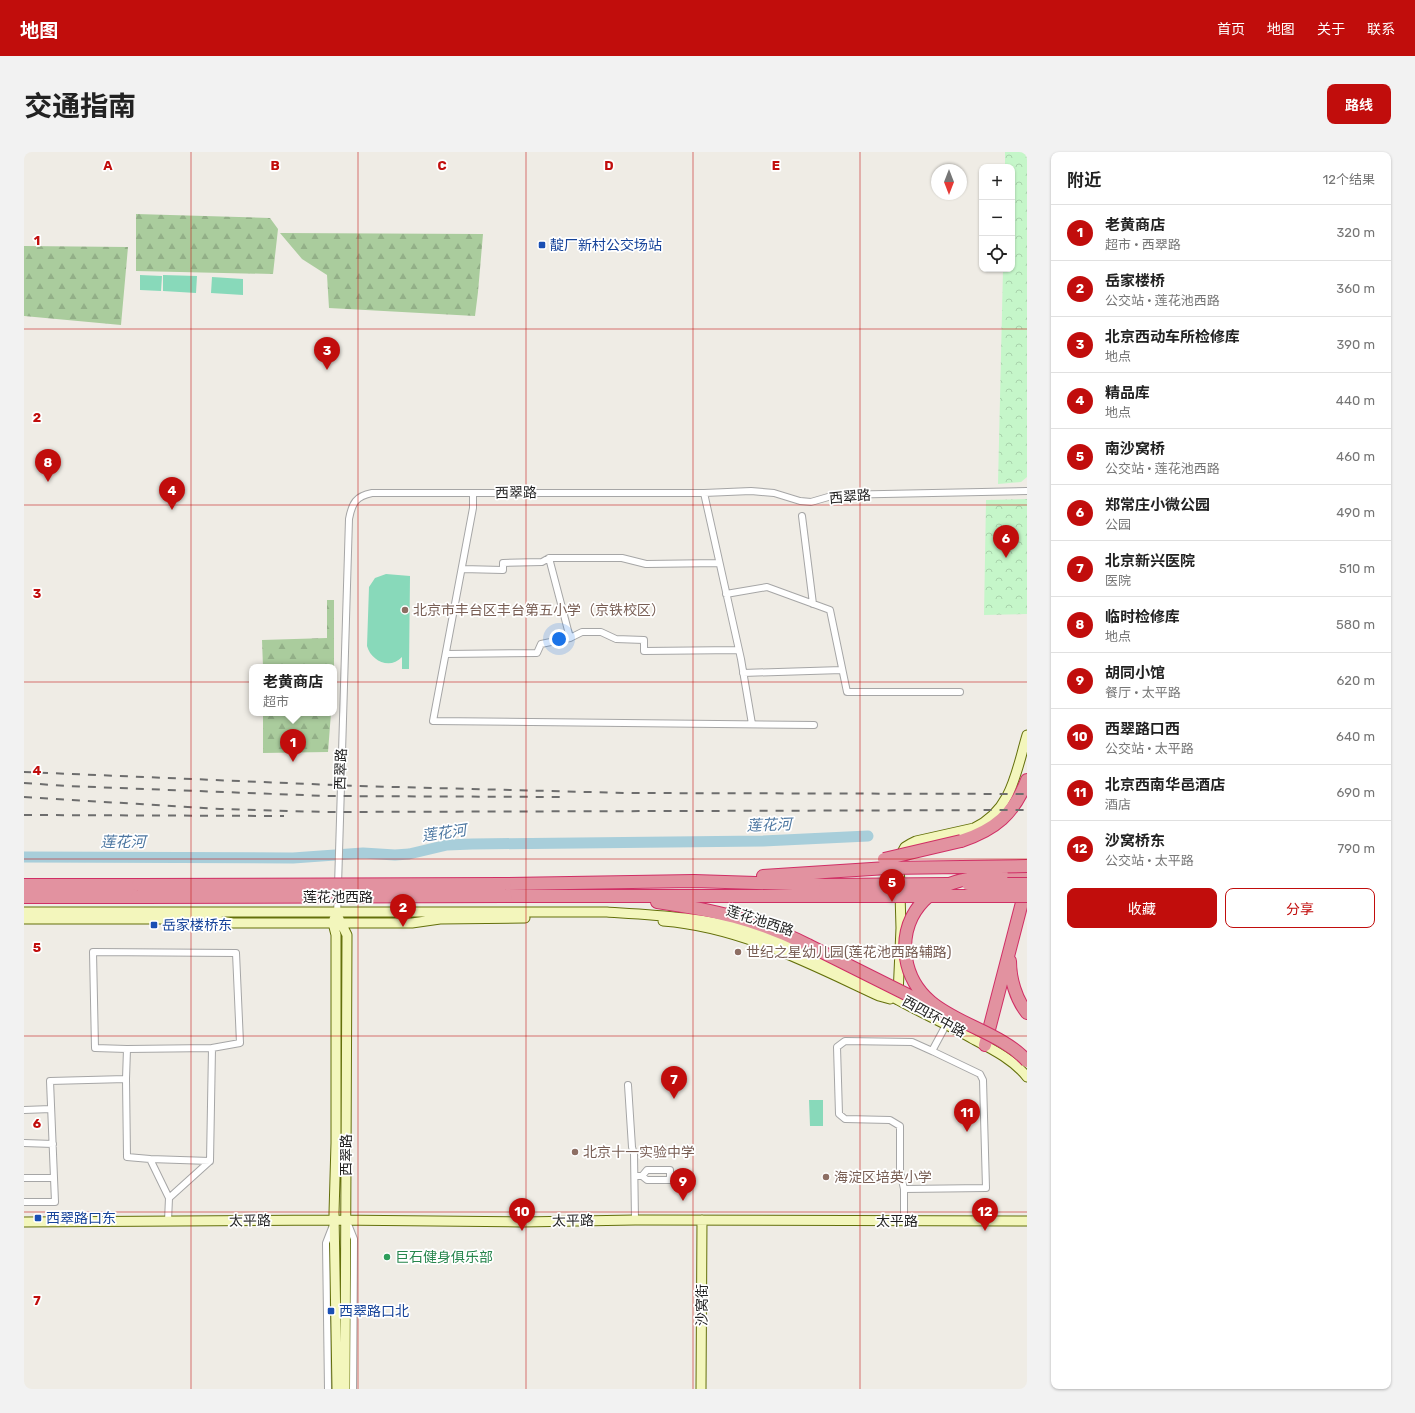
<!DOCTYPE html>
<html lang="zh">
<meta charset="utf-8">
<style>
body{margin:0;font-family:Rubik,"Noto Sans SC",sans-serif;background:#f2f2f2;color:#222}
.controls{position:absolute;right:12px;top:12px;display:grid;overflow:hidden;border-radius:8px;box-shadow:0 1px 3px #0004}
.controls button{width:36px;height:36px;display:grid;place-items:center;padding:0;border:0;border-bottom:1px solid #e0e0e0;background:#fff;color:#222;font:20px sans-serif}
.compass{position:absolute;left:907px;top:12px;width:36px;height:36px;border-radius:50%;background:#fff;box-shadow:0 1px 3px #0004;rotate:180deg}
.you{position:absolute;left:535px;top:487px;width:14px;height:14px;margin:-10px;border:3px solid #fff;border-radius:50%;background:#1a73e8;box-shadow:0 0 0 6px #1a73e833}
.badge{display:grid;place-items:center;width:26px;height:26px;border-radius:50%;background:#c10d0c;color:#fff;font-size:13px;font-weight:700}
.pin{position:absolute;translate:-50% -33px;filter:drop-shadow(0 1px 2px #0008)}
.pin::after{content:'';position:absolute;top:21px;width:14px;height:12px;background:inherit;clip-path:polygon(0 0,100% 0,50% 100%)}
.popup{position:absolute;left:225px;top:512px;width:88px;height:52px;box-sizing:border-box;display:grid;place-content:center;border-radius:8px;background:#fff;filter:drop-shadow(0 1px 3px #0005);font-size:13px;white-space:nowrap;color:#767676}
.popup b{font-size:15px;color:#222}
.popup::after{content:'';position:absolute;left:50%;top:100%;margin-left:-8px;border:8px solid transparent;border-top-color:#fff}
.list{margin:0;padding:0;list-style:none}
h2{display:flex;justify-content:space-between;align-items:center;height:52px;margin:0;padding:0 16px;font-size:17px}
h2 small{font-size:13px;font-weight:400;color:#767676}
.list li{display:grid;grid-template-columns:26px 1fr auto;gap:12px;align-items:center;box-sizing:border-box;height:56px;padding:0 16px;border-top:1px solid #e0e0e0}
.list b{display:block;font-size:15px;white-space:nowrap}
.list p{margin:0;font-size:13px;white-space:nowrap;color:#767676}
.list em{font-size:13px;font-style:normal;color:#767676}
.actions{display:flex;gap:8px;padding:12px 16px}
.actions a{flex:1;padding:9px 0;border:1px solid #c10d0c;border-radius:8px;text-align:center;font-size:14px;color:#c10d0c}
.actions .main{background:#c10d0c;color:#fff}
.icon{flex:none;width:22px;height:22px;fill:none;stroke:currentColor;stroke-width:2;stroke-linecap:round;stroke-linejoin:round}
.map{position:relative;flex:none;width:1003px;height:1237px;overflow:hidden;border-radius:8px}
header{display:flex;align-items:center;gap:24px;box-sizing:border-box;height:56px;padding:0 20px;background:#c10d0c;color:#fff}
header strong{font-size:19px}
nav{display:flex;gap:22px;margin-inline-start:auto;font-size:14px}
.intro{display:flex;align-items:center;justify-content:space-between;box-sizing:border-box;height:96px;padding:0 24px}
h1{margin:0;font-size:28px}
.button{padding:10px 18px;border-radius:8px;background:#c10d0c;color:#fff;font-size:14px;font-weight:700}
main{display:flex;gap:24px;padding:0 24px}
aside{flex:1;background:#fff;border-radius:8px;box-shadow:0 1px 3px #0004}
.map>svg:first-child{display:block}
.forest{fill:url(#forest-firs)}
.park{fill:url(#park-crowns)}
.pitch{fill:#88d9ba}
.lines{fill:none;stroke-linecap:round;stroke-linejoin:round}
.river{stroke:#a8ceda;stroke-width:11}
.street-casing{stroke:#a6a6a6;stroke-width:8}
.secondary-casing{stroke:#64700b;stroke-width:11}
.highway-casing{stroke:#d02f65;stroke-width:14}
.street{stroke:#fff;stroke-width:6}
.secondary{stroke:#f3f6bc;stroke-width:9}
.highway{stroke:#e292a0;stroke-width:12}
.rail{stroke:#6d6d6d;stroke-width:2;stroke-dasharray:8 8;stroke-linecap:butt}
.highway-bridge-casing{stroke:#d02f65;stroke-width:14;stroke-linecap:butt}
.highway-bridge{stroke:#e292a0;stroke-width:12}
.grid{fill:none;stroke:#c10d0c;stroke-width:1;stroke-opacity:0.55}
.transit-dot{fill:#1a4fb4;stroke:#fff;stroke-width:1.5}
.education-dot{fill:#8d6e63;stroke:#fff;stroke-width:1.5}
.leisure-dot{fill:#2e9e5b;stroke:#fff;stroke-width:1.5}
.labels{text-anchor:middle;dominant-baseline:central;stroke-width:3.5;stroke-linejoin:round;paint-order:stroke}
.transit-label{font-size:14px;fill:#164399;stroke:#fff;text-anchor:start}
.street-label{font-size:14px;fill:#1f1f1f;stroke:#fff}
.education-label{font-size:14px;fill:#785e54;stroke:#fff;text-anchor:start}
.leisure-label{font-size:14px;fill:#27864d;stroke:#fff;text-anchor:start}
.water-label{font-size:15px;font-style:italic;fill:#4d77a1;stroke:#fff}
.grid-label{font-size:13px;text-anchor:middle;font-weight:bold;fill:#c10d0c;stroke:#fff;stroke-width:3.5;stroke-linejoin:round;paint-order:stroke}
</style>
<header>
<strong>地图</strong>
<nav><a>首页</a><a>地图</a><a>关于</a><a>联系</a></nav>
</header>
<div class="intro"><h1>交通指南</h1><a class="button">路线</a></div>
<main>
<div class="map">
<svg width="1003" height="1237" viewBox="0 0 1003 1237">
<defs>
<pattern id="forest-firs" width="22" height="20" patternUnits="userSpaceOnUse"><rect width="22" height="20" fill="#aacc9d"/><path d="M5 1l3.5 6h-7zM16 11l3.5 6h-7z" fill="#92af87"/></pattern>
<pattern id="park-crowns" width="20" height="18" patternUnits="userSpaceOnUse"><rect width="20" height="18" fill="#c5f6c9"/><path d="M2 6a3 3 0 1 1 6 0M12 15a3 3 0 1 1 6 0" fill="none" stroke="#a9d2ac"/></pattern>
</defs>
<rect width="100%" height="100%" fill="#efece5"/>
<path class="forest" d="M 112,62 L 246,66 L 254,77 L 249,122 L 112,119 Z
M 256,81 L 459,82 L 454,140 L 451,164 L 305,156 L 303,123 L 278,107 Z
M 0,94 L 104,95 L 97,173 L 0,164 Z
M 303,448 L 310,448 L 310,515 L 239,515 L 238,488 L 303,486 Z
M 289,561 L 307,561 L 304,600 L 239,601 L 239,564 L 288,563 Z"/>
<path class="park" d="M 981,0 L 1003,0 L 1003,325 L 997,330 L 974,332 L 979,117 L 988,117 L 988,15 L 981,15 Z
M 1003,347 L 1003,462 L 960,463 L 962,348 Z"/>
<path class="pitch" d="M 116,123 L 138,124 L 137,139 L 116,138 Z
M 139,123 L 173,124 L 172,141 L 139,139 Z
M 188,125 L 219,127 L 219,143 L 187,141 Z
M 362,422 L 386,424 L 385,517 L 378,517 L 378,505 C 366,518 347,509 343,494 L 345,435 L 351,426 Z
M 785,948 L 799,948 L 799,974 L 786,974 Z"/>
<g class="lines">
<path class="river" d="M 0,705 L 269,706 L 339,701 L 371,703 L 385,702 L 423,693 L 448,692 L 739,689 L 844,684"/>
<g class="street-casing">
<path id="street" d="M 680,341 L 717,507 L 728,572
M 449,342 L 449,356 L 409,569 L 790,573
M 778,364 L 789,452
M 438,417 L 479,418 L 479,411 L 518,410 L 525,406 L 598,406 L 622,412 L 695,411
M 702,442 L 743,435 L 806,458 L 823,540 L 936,540
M 546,486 L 558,480 L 577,480 L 592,487 L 620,488 L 620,499 L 715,498
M 422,502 L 513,501 L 517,492 L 546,486 L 525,406
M 719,521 L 818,518
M 314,734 L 325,367 C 328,351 332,344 348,341 L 680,341 L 727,339 L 750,341 L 776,349 L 787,350 L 811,343 L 1003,339
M 313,760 L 314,743
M 103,897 L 188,896
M 102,927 L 103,897 L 71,896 L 69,800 L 212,801 L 216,891 L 188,896 L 186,1009 L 145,1046
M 604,933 L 608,995 L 610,1002 L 611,1068
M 0,958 L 27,957
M 0,991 L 29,992
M 126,1007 L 186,1009
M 611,1024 L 618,1024 L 623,1028 L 646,1028 L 646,1018 L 623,1018 L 618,1024
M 0,1026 L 30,1026
M 880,1037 L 876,1019 L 876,974 L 866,968 L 821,967 L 815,962 L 813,895 L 821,889 L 888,890 L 908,899
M 0,1050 L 31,1050 L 26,929 L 102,927 L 103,1005 L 126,1007 L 145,1046 L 144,1069
M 880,1069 L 880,1037 L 962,1036 L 959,928 L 956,922 L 908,899 L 922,873
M 324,1072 L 330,1087 L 329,1237
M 304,1237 L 302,1091 L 309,1073"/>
</g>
<g class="secondary-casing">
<path id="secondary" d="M 0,760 L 583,760 C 631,763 679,765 726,779 C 776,794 828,824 874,848 C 899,862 925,873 949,887 C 968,897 990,908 1003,925
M 0,767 L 183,767 L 209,771 L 388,771 L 416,767 L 501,766
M 310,767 L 309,771 L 312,783 L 312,991 L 310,1061 L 313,1237
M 315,767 L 323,783 L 321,1237
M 639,769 C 717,775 786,812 855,844 L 866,847
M 874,843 L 877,776 L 875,706 L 881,695 L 886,692 L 892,689 L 950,676 C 988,658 992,620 1003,583
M 0,1070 L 310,1068 L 498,1070 L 611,1068 L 1003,1069
M 677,1237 L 678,1068"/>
</g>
<g class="highway-casing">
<path id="highway" d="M 937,689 C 971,678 990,662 1003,628
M 978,723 L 1003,722
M 739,724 L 863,716
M 481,732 L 670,729 L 801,733
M 0,733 L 114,733
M 482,744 L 801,744
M 0,745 L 113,745
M 633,750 C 689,758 732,767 784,793
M 986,809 C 986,827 992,847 1003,861
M 961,893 L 1002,735"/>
</g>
<use href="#street" class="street"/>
<use href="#secondary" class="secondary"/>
<use href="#highway" class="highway"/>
<path class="rail" d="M 0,620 L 334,634 L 602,641 L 1003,642
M 0,631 L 43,634 L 303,644 L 536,645
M 0,645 L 196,657 L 301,660 L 1003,658
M 0,663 L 260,664"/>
<g class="highway-bridge-casing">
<path id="highway-bridge" d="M 860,707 L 937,689
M 863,716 L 1003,714
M 978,723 C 943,725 906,730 888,765 C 882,777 880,792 882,806 C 892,870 967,869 1003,909
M 944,732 L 1003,732
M 114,733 L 481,732
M 801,733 L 924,732
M 801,744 L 1003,744
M 113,745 L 482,744
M 784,793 L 906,854"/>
</g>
<use href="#highway-bridge" class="highway-bridge"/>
</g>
<path class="grid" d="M 167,0 L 167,1237M 334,0 L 334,1237M 502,0 L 502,1237M 669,0 L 669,1237M 836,0 L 836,1237M 0,177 L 1003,177M 0,353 L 1003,353M 0,530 L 1003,530M 0,707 L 1003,707M 0,884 L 1003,884M 0,1060 L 1003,1060"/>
<g class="transit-dot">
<rect x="514" y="89" width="8" height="8" rx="2"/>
<rect x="126" y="769" width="8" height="8" rx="2"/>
<rect x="10" y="1062" width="8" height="8" rx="2"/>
<rect x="303" y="1155" width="8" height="8" rx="2"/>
</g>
<g class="education-dot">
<circle cx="381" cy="458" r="4"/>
<circle cx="714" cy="800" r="4"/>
<circle cx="551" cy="1000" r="4"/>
<circle cx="802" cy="1025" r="4"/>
</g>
<circle class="leisure-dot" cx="363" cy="1105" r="4"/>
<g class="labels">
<g class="transit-label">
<text x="526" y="93">靛厂新村公交场站</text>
<text x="138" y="773">岳家楼桥东</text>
<text x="22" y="1066">西翠路口东</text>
<text x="315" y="1159">西翠路口北</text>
</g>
<g class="street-label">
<text transform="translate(492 341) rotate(-1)">西翠路</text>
<text transform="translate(826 345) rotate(-5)">西翠路</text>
<text transform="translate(317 617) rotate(-88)">西翠路</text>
<text x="314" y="745">莲花池西路</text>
<text transform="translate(736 769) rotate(18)">莲花池西路</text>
<text transform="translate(910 865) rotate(29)">西四环中路</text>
<text transform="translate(322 1003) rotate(-90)">西翠路</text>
<text transform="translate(226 1069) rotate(-1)">太平路</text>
<text transform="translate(549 1069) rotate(-1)">太平路</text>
<text x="873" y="1069">太平路</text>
<text transform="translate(678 1153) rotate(-90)">沙窝街</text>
</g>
<g class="education-label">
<text x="389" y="458">北京市丰台区丰台第五小学（京铁校区）</text>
<text x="722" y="800">世纪之星幼儿园(莲花池西路辅路)</text>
<text x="559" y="1000">北京十一实验中学</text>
<text x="810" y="1025">海淀区培英小学</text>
</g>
<g class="leisure-label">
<text x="371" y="1105">巨石健身俱乐部</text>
</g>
<g class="water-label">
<text transform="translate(745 673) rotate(-2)">莲花河</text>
<text transform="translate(420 681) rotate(-8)">莲花河</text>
<text x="99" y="690">莲花河</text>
</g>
</g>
<g class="grid-label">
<text x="84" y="18">A</text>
<text x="251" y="18">B</text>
<text x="418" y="18">C</text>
<text x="585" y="18">D</text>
<text x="752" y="18">E</text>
<text x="13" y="93">1</text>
<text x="13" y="270">2</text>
<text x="13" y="446">3</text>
<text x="13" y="623">4</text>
<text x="13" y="800">5</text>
<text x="13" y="976">6</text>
<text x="13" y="1153">7</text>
</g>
</svg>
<div class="controls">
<button>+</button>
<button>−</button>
<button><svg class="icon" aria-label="locate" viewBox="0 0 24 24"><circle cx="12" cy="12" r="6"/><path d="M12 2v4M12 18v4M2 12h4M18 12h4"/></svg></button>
</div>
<svg class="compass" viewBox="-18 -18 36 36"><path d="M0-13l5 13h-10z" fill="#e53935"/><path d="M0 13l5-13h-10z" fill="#767676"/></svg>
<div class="you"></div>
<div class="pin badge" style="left:269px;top:610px">1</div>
<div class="popup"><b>老黄商店</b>超市</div>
<div class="pin badge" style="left:379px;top:775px">2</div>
<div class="pin badge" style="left:303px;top:218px">3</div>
<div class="pin badge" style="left:148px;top:358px">4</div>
<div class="pin badge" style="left:868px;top:750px">5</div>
<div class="pin badge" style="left:982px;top:406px">6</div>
<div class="pin badge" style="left:650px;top:947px">7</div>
<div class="pin badge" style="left:24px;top:330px">8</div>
<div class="pin badge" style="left:659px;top:1049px">9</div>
<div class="pin badge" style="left:498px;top:1079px">10</div>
<div class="pin badge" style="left:943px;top:980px">11</div>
<div class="pin badge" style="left:961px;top:1079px">12</div>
</div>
<aside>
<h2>附近<small>12个结果</small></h2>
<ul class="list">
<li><span class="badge">1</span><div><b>老黄商店</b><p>超市 · 西翠路</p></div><em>320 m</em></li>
<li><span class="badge">2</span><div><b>岳家楼桥</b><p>公交站 · 莲花池西路</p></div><em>360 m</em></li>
<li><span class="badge">3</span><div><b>北京西动车所检修库</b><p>地点</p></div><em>390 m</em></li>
<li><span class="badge">4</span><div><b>精品库</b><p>地点</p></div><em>440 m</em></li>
<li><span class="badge">5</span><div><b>南沙窝桥</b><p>公交站 · 莲花池西路</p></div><em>460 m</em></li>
<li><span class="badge">6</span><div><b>郑常庄小微公园</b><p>公园</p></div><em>490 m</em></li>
<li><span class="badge">7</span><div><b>北京新兴医院</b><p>医院</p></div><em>510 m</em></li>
<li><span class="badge">8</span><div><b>临时检修库</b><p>地点</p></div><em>580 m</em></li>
<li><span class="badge">9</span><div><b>胡同小馆</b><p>餐厅 · 太平路</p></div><em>620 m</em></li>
<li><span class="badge">10</span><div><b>西翠路口西</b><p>公交站 · 太平路</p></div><em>640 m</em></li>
<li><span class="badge">11</span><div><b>北京西南华邑酒店</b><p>酒店</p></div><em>690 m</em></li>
<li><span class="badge">12</span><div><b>沙窝桥东</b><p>公交站 · 太平路</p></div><em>790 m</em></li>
</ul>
<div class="actions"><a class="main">收藏</a><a>分享</a></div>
</aside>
</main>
